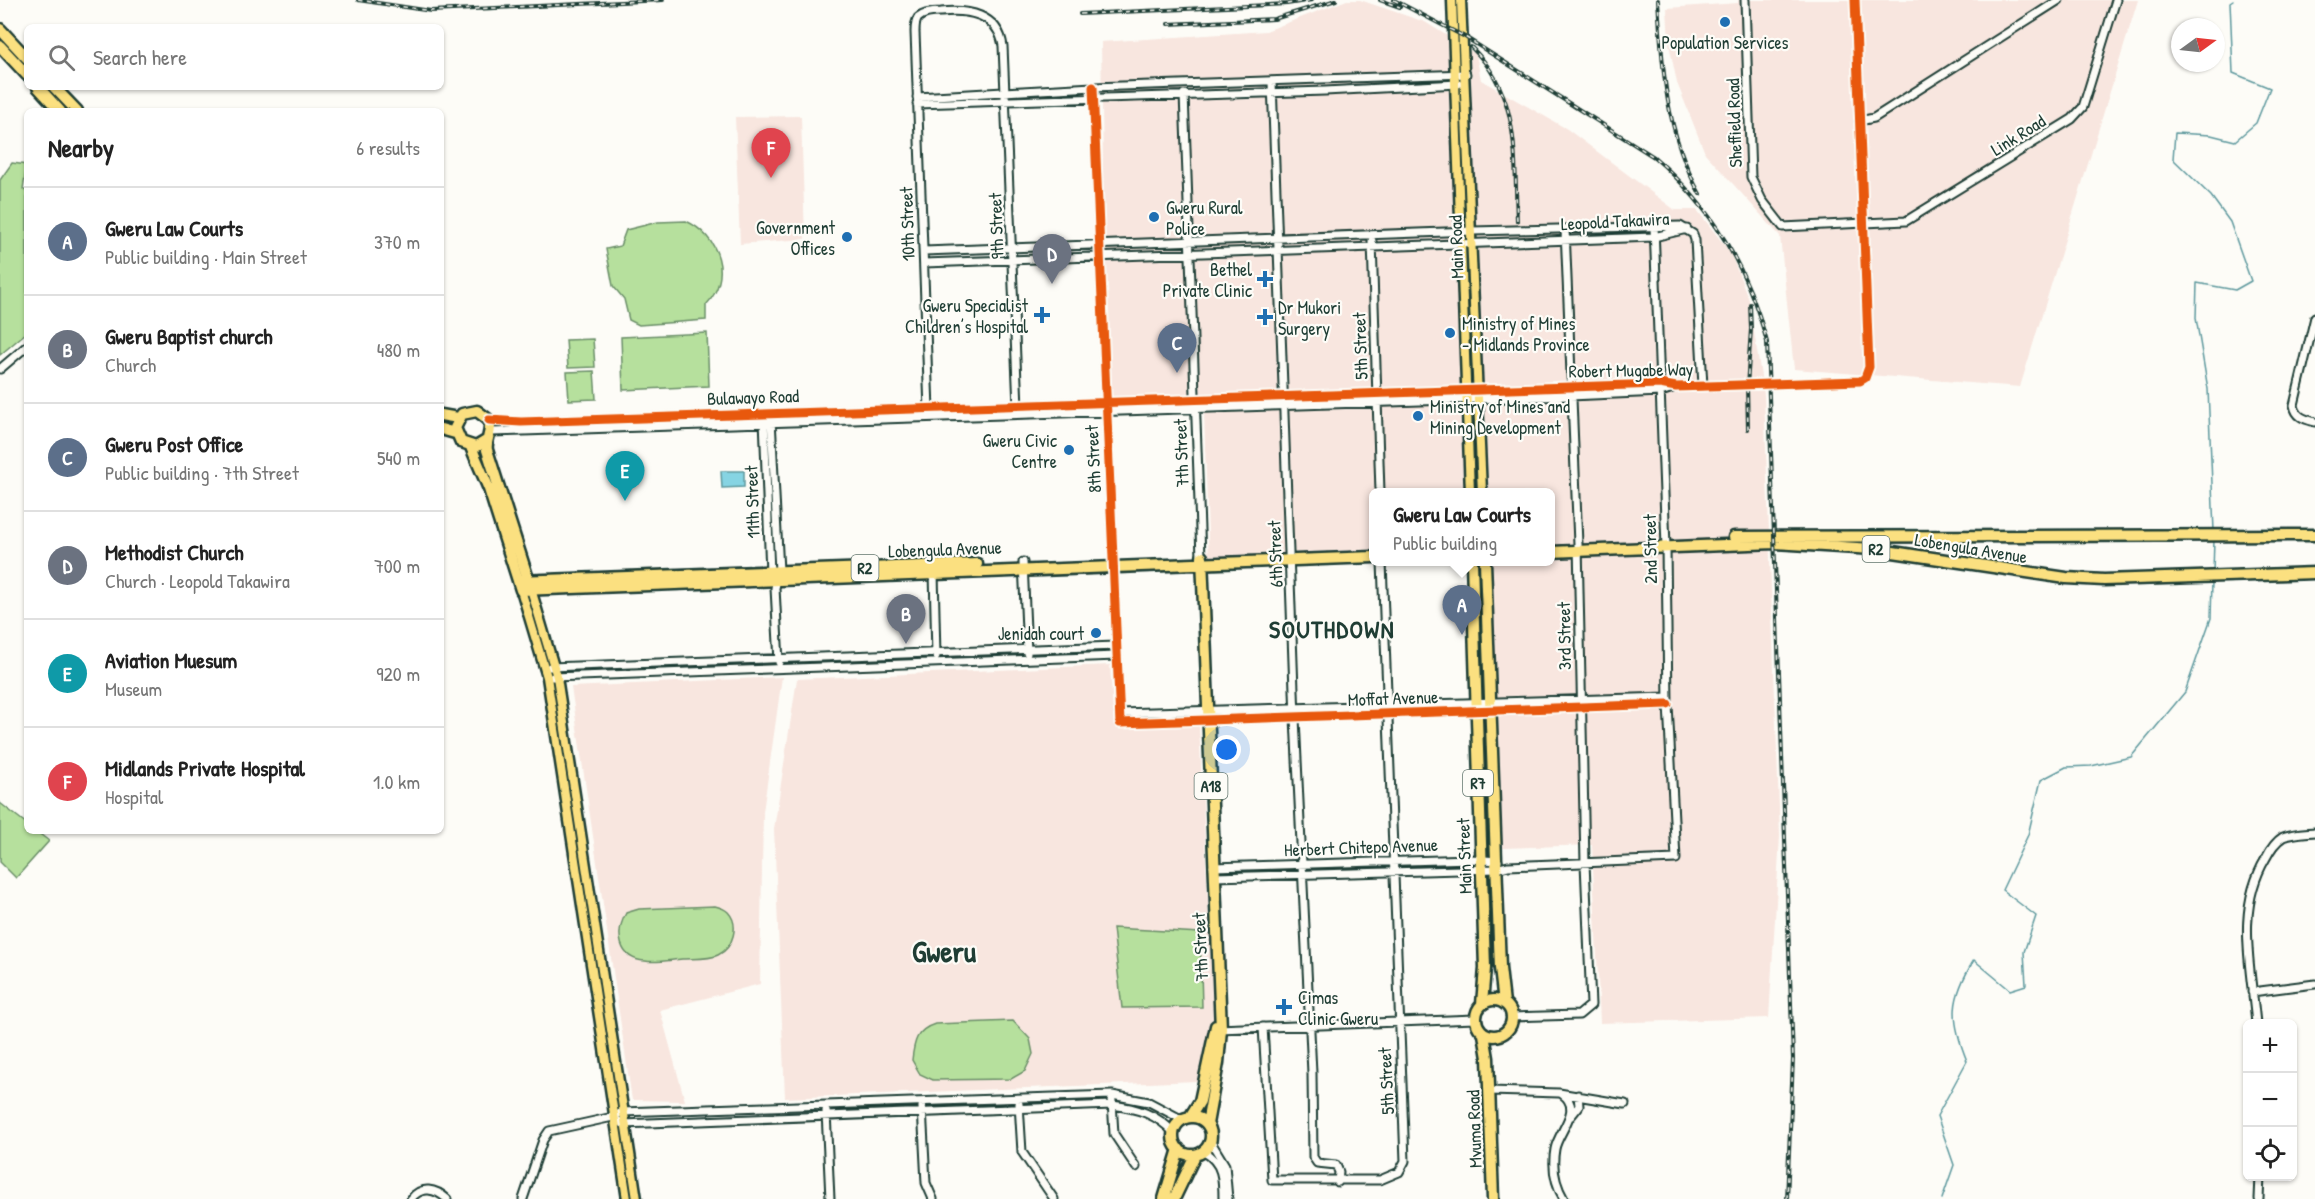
<!DOCTYPE html>
<meta charset="utf-8">
<style>
body{margin:0;font-family:"Patrick Hand",sans-serif;background:#f2f2f2;color:#222}
.controls{position:absolute;right:18px;bottom:18px;display:grid;overflow:hidden;border-radius:9px;box-shadow:0 2px 4px #0004}
.controls button{width:54px;height:54px;display:grid;place-items:center;padding:0;border:0;border-bottom:2px solid #e0e0e0;background:#fff;color:#222;font:30px sans-serif}
.compass{position:absolute;left:2171px;top:18px;width:54px;height:54px;border-radius:50%;background:#fff;box-shadow:0 2px 4px #0004;rotate:75deg}
.you{position:absolute;left:1227px;top:750px;width:21px;height:21px;margin:-15px;border:4px solid #fff;border-radius:50%;background:#1a73e8;box-shadow:0 0 0 9px #1a73e833}
.badge{display:grid;place-items:center;width:39px;height:39px;border-radius:50%;background:#1a73e8;color:#fff;font-size:20px;font-weight:700}
.pin{position:absolute;translate:-50% -50px;filter:drop-shadow(0 2px 3px #0008)}
.pin::after{content:'';position:absolute;top:32px;width:21px;height:18px;background:inherit;clip-path:polygon(0 0,100% 0,50% 100%)}
.popup{position:absolute;left:1369px;top:488px;width:186px;height:78px;box-sizing:border-box;display:grid;place-content:center;border-radius:9px;background:#fff;filter:drop-shadow(0 2px 4px #0005);font-size:20px;white-space:nowrap;color:#767676}
.popup b{font-size:22px;color:#222}
.popup::after{content:'';position:absolute;left:50%;top:100%;margin-left:-12px;border:12px solid transparent;border-top-color:#fff}
.list{margin:0;padding:0;list-style:none}
h2{display:flex;justify-content:space-between;align-items:center;height:78px;margin:0;padding:0 24px;font-size:26px}
h2 small{font-size:20px;font-weight:400;color:#767676}
.list li{display:grid;grid-template-columns:39px 1fr auto;gap:18px;align-items:center;box-sizing:border-box;height:108px;padding:0 24px;border-top:2px solid #e0e0e0}
.list b{display:block;font-size:22px;white-space:nowrap}
.list p{margin:0;font-size:20px;white-space:nowrap;color:#767676}
.list em{font-size:20px;font-style:normal;color:#767676}
.icon{flex:none;width:33px;height:33px;fill:none;stroke:currentColor;stroke-width:2;stroke-linecap:round;stroke-linejoin:round}
.map{position:relative;flex:none;width:2315px;height:1199px;overflow:hidden}
.search{position:absolute;background:#fff;box-shadow:0 2px 4px #0004;left:24px;top:24px;width:420px;height:66px;display:flex;align-items:center;gap:15px;box-sizing:border-box;padding:0 21px;border-radius:9px;color:#767676;font-size:22px}
.panel{position:absolute;background:#fff;box-shadow:0 2px 4px #0004;left:24px;top:108px;width:420px;height:726px;border-radius:9px}
.map>svg:first-child{display:block}
.built{fill:#f8e6df}
.green{fill:#b6e09d;stroke:#6a8e68;stroke-width:1.5}
.water{fill:#86d4e3;stroke:#5d989d;stroke-width:1.5}
.lines{fill:none;stroke-linecap:round;stroke-linejoin:round}
.stream{stroke:#5d989d;stroke-width:1.5}
.minor-casing{stroke:#1f3d34;stroke-width:11}
.major-casing{stroke:#1f3d34;stroke-width:13}
.highway-casing{stroke:#1f3d34;stroke-width:15}
.minor{stroke:#fdfcf7;stroke-width:7}
.major{stroke:#fbe080;stroke-width:8}
.highway{stroke:#fbe080;stroke-width:10}
.rail-casing{stroke:#1f3d34;stroke-width:4}
.rail{stroke:#fdfcf7;stroke-width:1.5;stroke-dasharray:4.5;stroke-linecap:butt}
.cycleway-casing{stroke:#fdfcf7;stroke-width:13}
.cycleway{stroke:#e8590c;stroke-width:9}
.poi-dot{fill:#1f6fb2;stroke:#fdfcf7;stroke-width:2}
.labels{text-anchor:middle;dominant-baseline:central;stroke-width:4.5;stroke-linejoin:round;paint-order:stroke}
.shield{fill:#fdfcf7;stroke:#62766e;stroke-width:1.5}
.shield-label{font-size:16px;font-weight:bold;fill:#1f3d34}
.poi-label{font-size:18px;fill:#1f3d34;stroke:#fdfcf7;text-anchor:start}
.street-label{font-size:18px;fill:#1f3d34;stroke:#fdfcf7}
.district-label{font-size:24px;font-weight:bold;letter-spacing:1.5px;fill:#1f3d34;stroke:#fdfcf7}
.town-label{font-size:30px;font-weight:bold;fill:#1f3d34;stroke:#fdfcf7}
</style>
<div class="map">
<svg width="2315" height="1199" viewBox="0 0 2315 1199">
<rect width="100%" height="100%" fill="#fdfcf7"/>
<filter id="ink" filterUnits="userSpaceOnUse"><feTurbulence type="fractalNoise" baseFrequency=".0167" numOctaves="2"/><feDisplacementMap in="SourceGraphic" scale="12" xChannelSelector="R" yChannelSelector="G"/><feConvolveMatrix kernelMatrix="1 2 1 2 8 2 1 2 1" color-interpolation-filters="sRGB"/></filter>
<g filter="url(#ink)">
<path class="built" d="M 1347,0 L 1360,0 L 1425,22 L 1476,54 L 1481,80 L 1567,129 L 1675,210 L 1697,210 L 1730,252 L 1749,300 L 1764,395 L 1780,836 L 1769,1018 L 1600,1023 L 1592,845 L 1474,849 L 1465,562 L 1550,562 L 1550,492 L 1374,492 L 1374,562 L 1382,562 L 1209,568 L 1204,411 L 1107,412 L 1101,42 L 1266,31 Z
M 1738,0 L 2138,0 L 2020,387 L 1794,369 L 1780,236 L 1705,153 L 1677,83 L 1669,44 L 1667,8 L 1738,3 Z
M 801,116 L 805,239 L 740,244 L 735,117 Z
M 1110,665 L 1114,726 L 1199,725 L 1214,1018 L 1197,1081 L 785,1098 L 774,829 L 797,679 Z
M 782,677 L 763,812 L 760,984 L 660,1010 L 685,1101 L 632,1100 L 571,687 Z"/>
<path class="green" d="M 12,163 L 27,165 L 23,189 L 27,192 L 27,332 L 0,355 L 0,180 Z
M 686,221 C 719,236 733,277 706,305 L 706,320 L 639,325 L 629,320 L 624,299 L 613,286 L 606,249 L 620,246 L 626,230 L 658,222 Z
M 707,333 L 709,386 L 623,390 L 621,337 Z
M 593,339 L 595,367 L 568,368 L 566,340 Z
M 594,371 L 596,399 L 569,400 L 567,372 Z
M 0,803 L 27,824 L 27,831 L 36,831 L 49,841 L 16,878 L 0,862 Z
M 715,906 C 719,907 725,909 728,912 C 740,925 733,948 718,955 C 709,960 692,958 682,959 C 670,960 657,963 645,961 C 618,959 615,933 626,913 L 639,909 Z
M 1113,928 L 1200,933 L 1202,1007 L 1122,1008 Z
M 1013,1021 L 1030,1039 L 1033,1054 L 1025,1071 L 1011,1079 L 933,1080 L 920,1074 L 912,1060 C 914,1042 916,1030 935,1024 Z"/>
<path class="water" d="M 721,471 L 744,471 L 744,487 L 722,488 Z"/>
<g class="lines">
<path class="stream" d="M 2214,531 L 2208,389 L 2196,318 L 2197,283 L 2235,290 L 2251,281 L 2230,222 L 2211,196 L 2173,159 L 2175,133 L 2211,135 L 2235,141 L 2256,123 L 2270,88 L 2233,73 L 2230,2 L 2233,0
M 2213,573 L 2214,539
M 1942,1199 L 1954,1165 L 1937,1116 L 1967,1061 C 1950,1019 1950,999 1974,960 L 2010,990 L 2026,985 L 2024,952 L 2036,916 L 2002,890 L 2028,835 L 2041,780 L 2066,767 L 2091,766 L 2131,757 L 2185,692 L 2211,618 L 2212,581"/>
<g class="minor-casing">
<path id="minor" d="M 1745,0 L 1751,177 L 1762,200 L 1783,227 L 1906,221 L 2072,119 L 2083,107 L 2116,0
M 1272,82 L 1295,718 L 1312,1073 L 1313,1157 L 1317,1163 L 1336,1165 L 1339,1172 L 1338,1182
M 1093,87 L 1120,723 L 1668,704
M 1184,94 L 1201,557
M 917,97 L 1093,87 L 1466,74
M 917,104 L 1325,91 L 1458,84
M 1859,121 L 1874,118 L 2059,0
M 1372,241 L 1380,492
M 924,251 L 1472,231 L 1680,226 L 1693,234 L 1695,240 L 1703,386
M 924,263 L 1654,237 L 1687,229
M 2315,317 L 2294,405 C 2296,417 2304,419 2315,422
M 0,369 L 27,346
M 929,410 L 915,32 C 915,28 915,22 918,18 C 923,13 934,12 941,12 C 968,9 998,14 1003,46 L 1018,407
M 764,419 L 770,573
M 771,419 L 779,571 L 775,588 L 779,662
M 489,420 L 521,422 L 1660,384 L 1676,387 L 1860,381 L 1865,378 L 1869,367 L 1855,0
M 491,432 L 1570,396 L 1661,392 L 1673,388
M 1023,562 L 1027,653
M 934,572 L 936,656
M 550,667 L 1116,646
M 553,677 L 1117,656
M 1119,713 L 1668,697
M 1213,867 L 1471,859 L 1498,861
M 1214,877 L 1496,869 L 1508,866 L 1676,859 L 1668,704 L 1666,547 L 1654,226
M 2252,992 L 2315,984
M 1512,1017 L 1579,1015 L 1591,1005 L 1585,863 L 1578,544 L 1565,229
M 2256,1024 C 2251,966 2235,910 2266,858 C 2270,850 2275,842 2283,837 C 2293,833 2305,833 2315,832
M 1263,1027 L 1272,1180 L 1380,1180 L 1399,1172 L 1405,1161 L 1382,562
M 1218,1029 L 1475,1019
M 1489,1091 L 1559,1093 L 1625,1104
M 1562,1094 C 1584,1109 1558,1131 1555,1149 C 1552,1166 1555,1184 1564,1199
M 1112,1101 L 1114,1134 L 1136,1167
M 1019,1104 L 1022,1152 L 1054,1199
M 922,1107 L 926,1183 L 933,1199
M 826,1111 L 830,1199
M 1571,1116 L 1579,1106 L 1578,1095
M 613,1117 L 623,1124 L 1112,1105 C 1136,1108 1157,1114 1174,1133
M 1211,1142 L 1225,1165 L 1228,1199
M 1204,1152 C 1223,1163 1223,1179 1223,1199
M 411,1199 C 421,1185 436,1189 447,1199
M 523,1199 L 543,1140 L 549,1131 L 613,1117 L 622,1112 L 1112,1095 L 1149,1102 L 1183,1120
M 2259,1199 L 2260,1176"/>
</g>
<g class="major-casing">
<path id="major" d="M 1452,0 L 1470,492
M 1461,0 L 1482,492
M 531,589 L 557,677 L 637,1199
M 521,590 L 547,677 L 627,1199"/>
</g>
<g class="highway-casing">
<path id="highway" d="M 0,29 L 27,58
M 0,46 L 27,75
M 38,87 L 60,111
M 54,87 L 77,111
M 441,415 L 458,418
M 441,429 L 455,433
M 486,441 L 476,447 L 461,442 L 455,428 L 462,414 L 477,411 L 489,420 C 493,432 485,439 487,450 L 530,585
M 471,447 L 489,489 L 521,590 L 1374,557
M 1734,537 L 2315,535
M 1550,552 L 1775,543 L 1873,549 L 2066,578 L 2104,580 L 2315,573
M 1202,557 L 1221,1029 L 1218,1063 L 1207,1124
M 1472,562 L 1485,968 L 1482,1004
M 1485,562 L 1500,968 L 1504,1003
M 518,581 L 977,564
M1476 1018a18 18 0 1 1 36 0a18 18 0 1 1-36 0Z
M 1484,1034 L 1488,1058 L 1493,1199
M 1190,1117 L 1200,1101 L 1216,1026
M1173 1136a19 19 0 1 1 38 0a19 19 0 1 1-38 0Z
M 1164,1199 L 1179,1149
M 1174,1199 L 1195,1155"/>
</g>
<use href="#minor" class="minor"/>
<use href="#major" class="major"/>
<use href="#highway" class="highway"/>
<g class="rail-casing">
<path id="rail" d="M 358,0 L 431,11 L 663,0
M 1380,0 L 1400,7
M 1394,0 L 1465,37 L 1654,157 C 1712,207 1747,267 1767,342 L 1793,1059 L 1787,1199
M 1658,0 C 1662,69 1666,133 1700,194
M 1080,14 L 1287,4 L 1312,0
M 1168,24 L 1274,19 L 1336,0
M 1471,47 C 1521,95 1514,156 1517,221
M 1748,429 L 1747,386 L 1751,329 L 1750,304"/>
</g>
<use href="#rail" class="rail"/>
<g class="cycleway-casing">
<path id="cycleway" d="M 1093,87 L 1120,723 L 1668,704
M 489,420 L 521,422 L 1660,384 L 1676,387 L 1860,381 L 1865,378 L 1869,367 L 1855,0"/>
</g>
<use href="#cycleway" class="cycleway"/>
</g>
</g>
<g class="poi-dot">
<circle cx="1725" cy="22" r="6"/>
<circle cx="1154" cy="217" r="6"/>
<circle cx="847" cy="237" r="6"/>
<path d="M1262 270h6v6h6v6h-6v6h-6v-6h-6v-6h6z"/>
<path d="M1039 306h6v6h6v6h-6v6h-6v-6h-6v-6h6z"/>
<path d="M1262 308h6v6h6v6h-6v6h-6v-6h-6v-6h6z"/>
<circle cx="1450" cy="333" r="6"/>
<circle cx="1418" cy="416" r="6"/>
<circle cx="1069" cy="450" r="6"/>
<circle cx="1096" cy="633" r="6"/>
<path d="M1281 998h6v6h6v6h-6v6h-6v-6h-6v-6h6z"/>
</g>
<g class="labels">
<g class="shield">
<rect x="1862.5" y="536" width="27" height="26" rx="4.5"/>
<rect x="851.5" y="555" width="27" height="26" rx="4.5"/>
<rect x="1463" y="770" width="30" height="26" rx="4.5"/>
<rect x="1194.5" y="773" width="33" height="26" rx="4.5"/>
</g>
<g class="shield-label">
<text x="1876" y="549">R2</text>
<text x="865" y="568">R2</text>
<text x="1478" y="783">R7</text>
<text x="1211" y="786">A18</text>
</g>
<g class="poi-label">
<text x="1725" y="42" text-anchor="middle">Population Services</text>
<text x="1166" y="207">Gweru Rural<tspan x="1166" dy="21">Police</tspan></text>
<text x="835" y="227" text-anchor="end">Government<tspan x="835" dy="21">Offices</tspan></text>
<text x="1252" y="269" text-anchor="end">Bethel<tspan x="1252" dy="21">Private Clinic</tspan></text>
<text x="1028" y="305" text-anchor="end">Gweru Specialist<tspan x="1028" dy="21">Children’s Hospital</tspan></text>
<text x="1278" y="307">Dr Mukori<tspan x="1278" dy="21">Surgery</tspan></text>
<text x="1462" y="323">Ministry of Mines<tspan x="1462" dy="21">- Midlands Province</tspan></text>
<text x="1430" y="406">Ministry of Mines and<tspan x="1430" dy="21">Mining Development</tspan></text>
<text x="1057" y="440" text-anchor="end">Gweru Civic<tspan x="1057" dy="21">Centre</tspan></text>
<text x="1084" y="633" text-anchor="end">Jenidah court</text>
<text x="1298" y="997">Cimas<tspan x="1298" dy="21">Clinic Gweru</tspan></text>
</g>
<g class="street-label">
<text transform="translate(1734 123) rotate(-92)">Sheffield Road</text>
<text transform="translate(2018 135) rotate(-32)">Link Road</text>
<text transform="translate(1615 221) rotate(-3)">Leopold Takawira</text>
<text transform="translate(907 224) rotate(-92)">10th Street</text>
<text transform="translate(996 226) rotate(-92)">9th Street</text>
<text transform="translate(1456 247) rotate(-92)">Main Road</text>
<text transform="translate(1360 346) rotate(-92)">5th Street</text>
<text transform="translate(1631 370) rotate(-1)">Robert Mugabe Way</text>
<text transform="translate(753 397) rotate(-2)">Bulawayo Road</text>
<text transform="translate(1181 453) rotate(-92)">7th Street</text>
<text transform="translate(1093 459) rotate(-93)">8th Street</text>
<text transform="translate(752 502) rotate(-92)">11th Street</text>
<text transform="translate(1971 548) rotate(9)">Lobengula Avenue</text>
<text transform="translate(945 549) rotate(-2)">Lobengula Avenue</text>
<text transform="translate(1650 549) rotate(-91)">2nd Street</text>
<text transform="translate(1275 554) rotate(-92)">6th Street</text>
<text transform="translate(1564 636) rotate(-91)">3rd Street</text>
<text transform="translate(1393 698) rotate(-2)">Moffat Avenue</text>
<text transform="translate(1361 847) rotate(-2)">Herbert Chitepo Avenue</text>
<text transform="translate(1464 856) rotate(-92)">Main Street</text>
<text transform="translate(1200 947) rotate(-93)">7th Street</text>
<text transform="translate(1386 1081) rotate(-93)">5th Street</text>
<text transform="translate(1474 1129) rotate(-92)">Mvuma Road</text>
</g>
<g class="district-label">
<text x="1332" y="629">SOUTHDOWN</text>
</g>
<g class="town-label">
<text x="944" y="951">Gweru</text>
</g>
</g>
</svg>
<div class="controls">
<button>+</button>
<button>−</button>
<button><svg class="icon" aria-label="locate" viewBox="0 0 24 24"><circle cx="12" cy="12" r="6"/><path d="M12 2v4M12 18v4M2 12h4M18 12h4"/></svg></button>
</div>
<svg class="compass" viewBox="-18 -18 36 36"><path d="M0-13l5 13h-10z" fill="#e53935"/><path d="M0 13l5-13h-10z" fill="#767676"/></svg>
<div class="you"></div>
<div class="pin badge" style="left:1462px;top:635px;background:#5c6f8a">A</div>
<div class="popup"><b>Gweru Law Courts</b>Public building</div>
<div class="pin badge" style="left:906px;top:644px;background:#6b7280">B</div>
<div class="pin badge" style="left:1177px;top:373px;background:#5c6f8a">C</div>
<div class="pin badge" style="left:1052px;top:284px;background:#6b7280">D</div>
<div class="pin badge" style="left:625px;top:501px;background:#0f9aa8">E</div>
<div class="pin badge" style="left:771px;top:178px;background:#e0444e">F</div>
<div class="search"><svg class="icon" aria-label="search" viewBox="0 0 24 24"><circle cx="10" cy="10" r="6"/><path d="M15 15l6 6"/></svg>Search here</div>
<section class="panel">
<h2>Nearby<small>6 results</small></h2>
<ul class="list">
<li><span class="badge" style="background:#5c6f8a">A</span><div><b>Gweru Law Courts</b><p>Public building · Main Street</p></div><em>370 m</em></li>
<li><span class="badge" style="background:#6b7280">B</span><div><b>Gweru Baptist church</b><p>Church</p></div><em>480 m</em></li>
<li><span class="badge" style="background:#5c6f8a">C</span><div><b>Gweru Post Office</b><p>Public building · 7th Street</p></div><em>540 m</em></li>
<li><span class="badge" style="background:#6b7280">D</span><div><b>Methodist Church</b><p>Church · Leopold Takawira</p></div><em>700 m</em></li>
<li><span class="badge" style="background:#0f9aa8">E</span><div><b>Aviation Muesum</b><p>Museum</p></div><em>920 m</em></li>
<li><span class="badge" style="background:#e0444e">F</span><div><b>Midlands Private Hospital</b><p>Hospital</p></div><em>1.0 km</em></li>
</ul>
</section>
</div>
